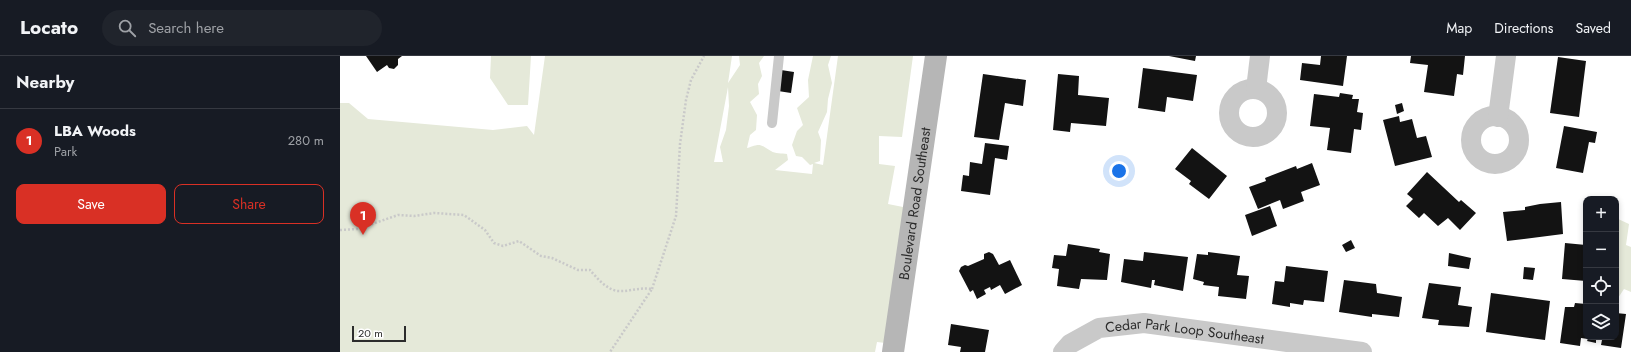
<!DOCTYPE html>
<meta charset="utf-8">
<style>
body{margin:0;font-family:Jost,sans-serif;background:#20242c;color:#f1f3f6}
.controls{position:absolute;right:12px;bottom:12px;display:grid;overflow:hidden;border-radius:8px;box-shadow:0 2px 6px #0003}
.controls button{width:36px;height:36px;display:grid;place-items:center;padding:0;border:0;border-bottom:1px solid #363941;background:#171b24;color:#f1f3f6;font:20px sans-serif}
.scale{position:absolute;left:12px;bottom:10px;width:54px;box-sizing:border-box;padding-left:4px;border:2px solid #2c2c2c;border-top:0;font-size:11px;line-height:14px;white-space:nowrap;color:#2c2c2c;-webkit-text-stroke:3px #fff;paint-order:stroke}
.you{position:absolute;left:779px;top:115px;width:14px;height:14px;margin:-10px;border:3px solid #fff;border-radius:50%;background:#1a73e8;box-shadow:0 0 0 6px #1a73e833}
.badge{display:grid;place-items:center;width:26px;height:26px;border-radius:50%;background:#d93025;color:#fff;font-size:13px;font-weight:700}
.pin{position:absolute;translate:-50% -33px;filter:drop-shadow(0 1px 2px #0008)}
.pin::after{content:'';position:absolute;top:21px;width:14px;height:12px;background:inherit;clip-path:polygon(0 0,100% 0,50% 100%)}
.list{margin:0;padding:0;list-style:none}
h2{display:flex;justify-content:space-between;align-items:center;height:52px;margin:0;padding:0 16px;font-size:17px}
h2 small{font-size:13px;font-weight:400;color:#9ea1a6}
.list li{display:grid;grid-template-columns:26px 1fr auto;gap:12px;align-items:center;box-sizing:border-box;height:64px;padding:0 16px;border-top:1px solid #363941}
.list b{display:block;font-size:15px;white-space:nowrap}
.list p{margin:0;font-size:13px;white-space:nowrap;color:#9ea1a6}
.list em{font-size:13px;font-style:normal;color:#9ea1a6}
.actions{display:flex;gap:8px;padding:12px 16px}
.actions a{flex:1;padding:9px 0;border:1px solid #d93025;border-radius:8px;text-align:center;font-size:14px;color:#d93025}
.actions .main{background:#d93025;color:#fff}
.icon{flex:none;width:22px;height:22px;fill:none;stroke:currentColor;stroke-width:2;stroke-linecap:round;stroke-linejoin:round}
.map{position:relative;flex:none;width:1291px;height:296px;overflow:hidden}
header{display:flex;align-items:center;gap:24px;box-sizing:border-box;height:56px;padding:0 20px;background:#171b24;border-bottom:1px solid #363941}
header strong{font-size:19px}
nav{display:flex;gap:22px;margin-inline-start:auto;font-size:14px}
.search{width:280px;height:36px;background:#20242c;display:flex;align-items:center;gap:10px;box-sizing:border-box;padding:0 14px;border-radius:22px;color:#9ea1a6;font-size:15px}
main{display:flex}
aside{flex:1;background:#171b24}
.map>svg:first-child{display:block}
.green{fill:#e5e9d9;fill-rule:evenodd}
.building{fill:#131313}
.lines{fill:none;stroke-linecap:round;stroke-linejoin:round}
.path{stroke:#c9c9c9;stroke-width:2.5;stroke-dasharray:2 2;stroke-linecap:butt}
.lane{stroke:#c9c9c9;stroke-width:10}
.street{stroke:#c9c9c9;stroke-width:20}
.secondary{stroke:#b6b6b6;stroke-width:22}
.labels{text-anchor:middle;dominant-baseline:central;stroke-width:4;stroke-linejoin:round;paint-order:stroke}
.street-label{font-size:14px;fill:#2c2c2c;stroke:#fff}
</style>
<header>
<strong>Locato</strong>
<div class="search"><svg class="icon" aria-label="search" viewBox="0 0 24 24"><circle cx="10" cy="10" r="6"/><path d="M15 15l6 6"/></svg>Search here</div>
<nav><a>Map</a><a>Directions</a><a>Saved</a></nav>
</header>
<main>
<aside>
<h2>Nearby<small></small></h2>
<ul class="list">
<li><span class="badge">1</span><div><b>LBA Woods</b><p>Park</p></div><em>280 m</em></li>
</ul>
<div class="actions"><a class="main">Save</a><a>Share</a></div>
</aside>
<div class="map">
<svg width="1291" height="296" viewBox="0 0 1291 296">
<rect width="100%" height="100%" fill="#fff"/>
<path class="green" d="M 151,0 L 191,0 L 188,49 L 168,49 L 150,22 Z
M 205,0 L 392,0 L 388,27 L 400,9 L 399,0 L 424,0 L 419,7 L 422,20 L 418,28 L 419,38 L 410,46 L 417,59 L 416,74 L 410,79 L 407,92 C 421,87 419,88 431,95 C 435,98 442,97 447,98 L 448,104 L 435,114 L 472,118 L 473,108 L 470,109 L 462,101 L 456,100 L 452,89 L 457,75 L 463,69 L 457,52 L 469,41 L 468,24 L 473,0 L 491,0 L 488,9 L 492,27 L 488,43 L 487,56 L 478,76 L 481,84 L 480,105 L 474,107 L 483,109 L 498,0 L 573,0 L 562,81 L 539,80 L 539,108 L 555,110 L 548,148 L 573,153 L 554,288 L 537,286 L 535,296 L 0,296 L 0,47 L 9,47 L 28,63 L 153,74 L 187,70 L 194,79 ZM 388,31 L 389,50 L 386,74 L 380,91 L 383,106 L 374,106 Z
M 1276,162 L 1289,168 L 1286,189 L 1291,191 L 1291,236 L 1284,233 L 1276,245 Z"/>
<path class="building" d="M 26,0 L 62,0 L 58,3 L 58,9 L 54,13 L 49,12 L 47,9 L 37,16 Z
M 829,0 L 856,0 L 855,5 Z
M 981,0 L 1007,0 L 1003,30 L 960,24 L 962,7 L 980,9 Z
M 1071,0 L 1125,0 L 1123,19 L 1117,18 L 1114,40 L 1084,36 L 1088,9 L 1070,7 Z
M 1218,1 L 1246,5 L 1239,61 L 1210,57 Z
M 803,12 L 857,19 L 853,45 L 827,41 L 825,56 L 798,52 Z
M 441,14 L 454,16 L 451,37 L 438,35 Z
M 643,18 L 686,24 L 683,50 L 665,47 L 659,84 L 634,81 Z
M 718,18 L 739,20 L 738,39 L 769,42 L 766,70 L 731,67 L 730,76 L 713,74 Z
M 1000,37 L 1013,39 L 1012,43 L 1019,43 L 1017,56 L 1023,57 L 1021,74 L 1014,73 L 1011,97 L 987,94 L 990,72 L 970,70 L 974,38 L 999,41 Z
M 1062,47 L 1064,55 L 1057,58 L 1055,49 Z
M 1059,60 L 1060,66 L 1072,63 L 1077,82 L 1086,80 L 1092,101 L 1055,110 L 1043,64 Z
M 1224,70 L 1257,76 L 1255,87 L 1249,86 L 1243,117 L 1216,112 Z
M 645,87 L 669,90 L 667,104 L 655,102 L 650,139 L 621,135 L 623,119 L 629,120 L 630,106 L 642,108 Z
M 852,92 L 887,120 L 869,143 L 849,128 L 851,125 L 835,113 Z
M 972,107 L 980,129 L 961,136 L 964,145 L 943,153 L 940,144 L 918,153 L 909,131 L 926,125 L 925,122 L 956,110 L 957,113 Z
M 1087,116 L 1119,146 L 1121,144 L 1136,157 L 1120,174 L 1108,162 L 1098,170 L 1084,157 L 1079,162 L 1066,150 L 1073,143 L 1067,138 Z
M 1221,146 L 1223,178 L 1167,185 L 1163,156 L 1185,154 L 1185,151 L 1200,148 Z
M 930,150 L 937,170 L 912,180 L 905,159 Z
M 1011,184 L 1015,192 L 1006,196 L 1002,189 Z
M 1225,187 L 1246,189 L 1246,225 L 1222,223 Z
M 728,188 L 760,193 L 759,196 L 770,198 L 767,224 L 741,223 L 739,233 L 717,230 L 719,213 L 712,212 L 714,199 L 726,200 Z
M 649,196 L 653,198 L 659,209 L 670,204 L 682,229 L 665,238 L 660,229 L 651,234 L 650,231 L 644,234 L 646,238 L 637,243 L 633,234 L 630,236 L 619,215 L 621,211 L 625,209 L 628,210 L 644,203 L 644,198 Z
M 804,196 L 848,201 L 843,235 L 814,229 L 815,224 L 812,224 L 811,232 L 781,226 L 784,203 L 803,205 Z
M 868,196 L 900,200 L 897,219 L 909,220 L 906,243 L 878,240 L 879,231 L 863,229 L 864,226 L 853,223 L 857,198 L 868,199 Z
M 1109,197 L 1131,202 L 1129,213 L 1108,210 Z
M 946,210 L 988,215 L 984,246 L 964,244 L 963,249 L 950,247 L 950,251 L 932,248 L 935,225 L 944,226 Z
M 1184,211 L 1195,212 L 1193,224 L 1183,223 Z
M 1004,224 L 1036,228 L 1037,237 L 1062,241 L 1059,261 L 1032,258 L 1032,261 L 999,256 Z
M 1089,227 L 1121,231 L 1118,249 L 1132,251 L 1129,271 L 1098,269 L 1099,264 L 1082,262 Z
M 1151,237 L 1210,245 L 1205,284 L 1146,276 Z
M 1235,247 L 1246,248 L 1246,281 L 1276,281 L 1276,257 L 1286,258 L 1281,292 L 1261,289 L 1262,284 L 1256,283 L 1256,287 L 1247,285 L 1248,283 L 1241,282 L 1240,290 L 1220,287 L 1225,251 L 1234,251 Z
M 611,268 L 649,274 L 645,296 L 620,296 L 621,291 L 608,289 Z"/>
<g class="lines">
<path class="path" d="M 0,174 L 18,173 L 58,159 L 74,160 L 94,157 L 124,159 L 145,174 L 154,187 L 163,190 L 179,185 L 201,200 L 212,202 L 238,214 L 250,214 C 256,221 266,233 277,235 C 289,236 299,231 312,233 L 270,296
M 312,233 L 336,160 L 340,88 L 346,44 L 351,24 L 364,0"/>
<path class="lane" d="M 432,67 L 439,0"/>
<g class="street">
<circle cx="913" cy="57" r="24"/>
<path d="M 916,33 L 920,0"/>
<circle cx="1155" cy="84" r="24"/>
<path d="M 1158,61 L 1166,0"/>
<path id="s1" d="M 723,296 L 730,288 L 759,272 L 804,267 L 1022,296"/>
</g>
<path class="secondary" id="s2" d="M 553,296 L 596,0"/>
</g>
<g class="labels">
<g class="street-label">
<text stroke="none"><textPath href="#s2" startOffset="150">Boulevard Road Southeast</textPath></text>
<text stroke="none"><textPath href="#s1" startOffset="130">Cedar Park Loop Southeast</textPath></text>
</g>
</g>
</svg>
<div class="controls">
<button>+</button>
<button>−</button>
<button><svg class="icon" aria-label="locate" viewBox="0 0 24 24"><circle cx="12" cy="12" r="6"/><path d="M12 2v4M12 18v4M2 12h4M18 12h4"/></svg></button>
<button><svg class="icon" aria-label="layers" viewBox="0 0 24 24"><path d="M12 4l9 5-9 5-9-5zM3 14l9 5 9-5"/></svg></button>
</div>
<div class="scale">20 m</div>
<div class="you"></div>
<div class="pin badge" style="left:23px;top:179px">1</div>
</div>
</main>
